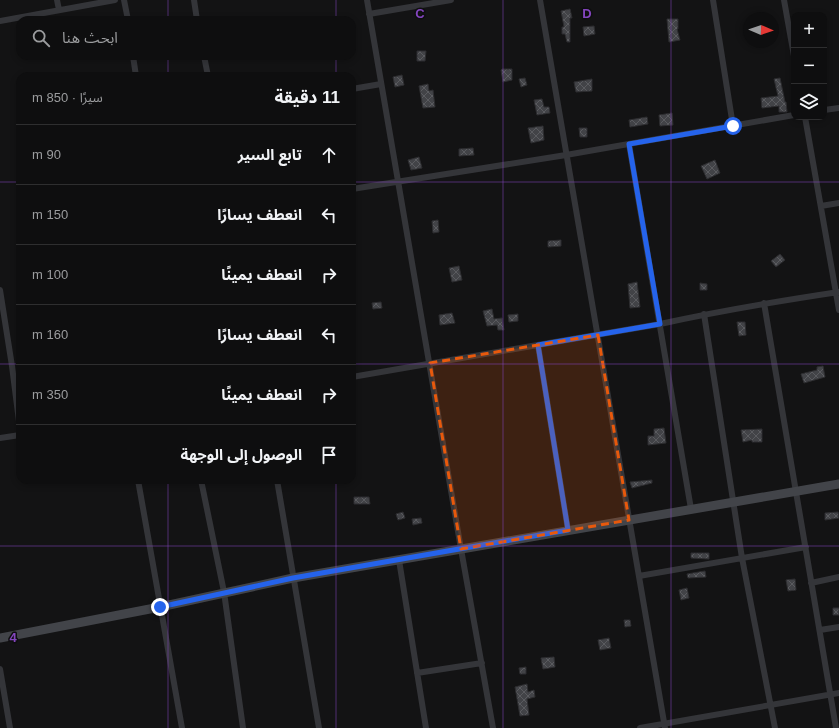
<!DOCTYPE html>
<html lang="ar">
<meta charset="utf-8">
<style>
body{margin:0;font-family:Helvetica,"Noto Sans Arabic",sans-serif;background:#1c1c1d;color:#f1f3f6;direction:rtl}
.controls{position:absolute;right:12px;top:12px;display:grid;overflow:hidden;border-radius:8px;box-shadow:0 2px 6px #0003}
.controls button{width:36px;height:36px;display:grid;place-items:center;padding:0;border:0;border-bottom:1px solid #2e2e2f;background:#0e0e0f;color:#f1f3f6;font:20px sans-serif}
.compass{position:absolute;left:743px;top:12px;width:36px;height:36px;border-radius:50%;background:#0e0e0f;box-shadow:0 2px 6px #0003;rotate:92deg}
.stop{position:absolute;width:12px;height:12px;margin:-9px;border:3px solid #2563eb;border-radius:50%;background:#fff}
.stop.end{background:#2563eb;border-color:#fff;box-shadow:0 1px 4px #0008}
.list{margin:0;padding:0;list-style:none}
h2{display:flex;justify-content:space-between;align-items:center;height:52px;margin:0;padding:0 16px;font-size:17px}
h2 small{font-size:13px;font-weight:400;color:#9b9c9e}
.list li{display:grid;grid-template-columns:26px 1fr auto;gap:12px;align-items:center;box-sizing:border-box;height:60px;padding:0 16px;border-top:1px solid #2e2e2f}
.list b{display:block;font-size:15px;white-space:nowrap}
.list em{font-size:13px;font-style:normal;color:#9b9c9e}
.icon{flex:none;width:22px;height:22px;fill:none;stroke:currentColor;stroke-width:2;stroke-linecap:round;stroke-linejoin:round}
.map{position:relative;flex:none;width:839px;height:728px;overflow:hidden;direction:ltr}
.search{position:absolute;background:#0e0e0f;box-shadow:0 2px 6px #0003;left:16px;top:16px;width:340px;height:44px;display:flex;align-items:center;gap:10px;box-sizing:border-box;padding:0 14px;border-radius:12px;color:#9b9c9e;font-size:15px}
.panel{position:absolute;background:#0e0e0f;box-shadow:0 2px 6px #0003;left:16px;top:72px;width:340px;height:412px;border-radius:12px;direction:rtl}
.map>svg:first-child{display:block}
.building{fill:url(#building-cross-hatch);stroke:#2d2d30}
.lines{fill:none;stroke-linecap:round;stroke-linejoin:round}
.street{stroke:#343539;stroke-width:6}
.secondary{stroke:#424449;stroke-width:9}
.route{stroke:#2563eb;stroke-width:5}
.marked{fill:#e8590c;fill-opacity:0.2;stroke:#e8590c;stroke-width:3;stroke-dasharray:8 5;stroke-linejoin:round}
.grid{fill:none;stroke:#8345bd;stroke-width:1;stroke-opacity:0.55}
.grid-label{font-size:13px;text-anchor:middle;font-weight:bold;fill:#8345bd;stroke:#0e0e0f;stroke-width:3;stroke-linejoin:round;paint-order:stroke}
</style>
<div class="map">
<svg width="839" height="728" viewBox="0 0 839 728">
<defs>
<pattern id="building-cross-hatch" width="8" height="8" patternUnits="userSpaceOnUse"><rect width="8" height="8" fill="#424347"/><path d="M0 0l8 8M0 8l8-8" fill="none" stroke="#5a5b5f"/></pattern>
</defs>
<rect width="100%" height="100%" fill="#131314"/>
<path class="building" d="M 570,9 L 572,18 L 570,18 L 570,42 L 567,42 L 565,34 L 562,34 L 562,27 L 564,27 L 561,11 Z
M 667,19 L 678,19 L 678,29 L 677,29 L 680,40 L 669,42 Z
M 594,26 L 595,34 L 584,36 L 583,27 Z
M 417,51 L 426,51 L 425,61 L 417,61 Z
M 502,69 L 512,69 L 512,80 L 503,82 L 501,70 Z
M 402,75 L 404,85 L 395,87 L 393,77 Z
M 525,78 L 527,85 L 521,87 L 519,79 Z
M 780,78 L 785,102 L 786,102 L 787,112 L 779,112 L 779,106 L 762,108 L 761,98 L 778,96 L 774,79 Z
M 592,79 L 592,91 L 576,92 L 574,82 Z
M 428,84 L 429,91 L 433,90 L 435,107 L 423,108 L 419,86 Z
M 542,99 L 544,107 L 549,107 L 550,113 L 537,115 L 534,100 Z
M 672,113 L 673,125 L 660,126 L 659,115 Z
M 647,117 L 648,124 L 630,127 L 629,120 Z
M 543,126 L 544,140 L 531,143 L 528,128 Z
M 579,128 L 587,128 L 587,137 L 580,137 Z
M 473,148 L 474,155 L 459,156 L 459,149 Z
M 419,157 L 422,168 L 411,170 L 408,160 Z
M 715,160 L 720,173 L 707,179 L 701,166 Z
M 438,220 L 439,232 L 433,233 L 432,221 Z
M 561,240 L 561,246 L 548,247 L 548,241 Z
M 780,254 L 785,260 L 776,267 L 771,261 Z
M 459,266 L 462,280 L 452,282 L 449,268 Z
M 637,282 L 640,307 L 630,308 L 628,284 Z
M 700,283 L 707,284 L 707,290 L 700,290 Z
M 381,302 L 382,308 L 373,309 L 372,303 Z
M 492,309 L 494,319 L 502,318 L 504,330 L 498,330 L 497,325 L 487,326 L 483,311 Z
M 452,313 L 455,323 L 440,325 L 439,315 Z
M 518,314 L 518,321 L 509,322 L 508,315 Z
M 737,322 L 745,322 L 746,335 L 739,336 Z
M 823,366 L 825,377 L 804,383 L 801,374 L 817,370 L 817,367 Z
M 664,428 L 666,443 L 648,445 L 648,436 L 654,436 L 654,429 Z
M 762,429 L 762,442 L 752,442 L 752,440 L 743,442 L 741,430 Z
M 652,480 L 652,483 L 632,488 L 630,482 Z
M 354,497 L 369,497 L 370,504 L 354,504 Z
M 403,512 L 405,518 L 398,520 L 396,514 Z
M 838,512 L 839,518 L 825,520 L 825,513 Z
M 421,518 L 422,523 L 413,525 L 412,519 Z
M 691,553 L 709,553 L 709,559 L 691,558 Z
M 705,571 L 706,577 L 688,578 L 687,574 Z
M 795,579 L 796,590 L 788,591 L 786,580 Z
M 687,588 L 689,598 L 681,600 L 679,590 Z
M 833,608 L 839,608 L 839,615 L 833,615 Z
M 624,620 L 630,620 L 631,626 L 625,627 Z
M 609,638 L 611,648 L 600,650 L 598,640 Z
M 554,657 L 555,667 L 543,669 L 541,658 Z
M 526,667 L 526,674 L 520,674 L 519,668 Z
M 527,684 L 528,692 L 534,690 L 535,697 L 527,699 L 529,715 L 520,716 L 515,687 Z"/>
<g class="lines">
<path class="street" d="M 57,0 L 59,10
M 124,0 L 128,20
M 194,0 L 197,20
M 367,0 L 461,549 L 493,728
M 540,0 L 665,728
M 713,0 L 733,126
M 784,0 L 794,56
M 369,14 L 451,0
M 0,21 L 115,0
M 133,56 L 136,76
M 204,56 L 208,76
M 352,89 L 381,84
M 824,110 L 839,108
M 805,117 L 839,310
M 629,144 L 691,509
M 352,189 L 566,155 L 794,115
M 821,206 L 839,203
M 0,290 L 12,366 L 20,429
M 764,303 L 836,728
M 704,314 L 742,558 L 775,728
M 538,345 L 568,530
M 352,377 L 660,324 C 719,311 779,301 839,292
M 0,438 L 20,435
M 138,480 L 182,728
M 201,480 L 224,592 L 243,728
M 277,480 L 319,728
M 399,560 L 426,728
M 639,576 L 806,547
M 811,583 L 839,577
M 820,630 L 839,627
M 0,669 L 10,728
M 417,673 L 482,663
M 640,728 L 839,693"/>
<path class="secondary" d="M 0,638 L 160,607 L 293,578 L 839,484"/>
</g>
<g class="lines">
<path class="route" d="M 160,607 L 293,578 L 568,530 L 538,345 L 660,324 L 629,144 L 733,126"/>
</g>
<path class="marked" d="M 598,335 L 629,520 L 461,549 L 430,363 Z"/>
<path class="grid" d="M 168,0 L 168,20M 336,0 L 336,20M 503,0 L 503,728M 671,0 L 671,728M 168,56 L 168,76M 336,56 L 336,76M 0,182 L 20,182M 352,182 L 839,182M 0,364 L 20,364M 352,364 L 839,364M 168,480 L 168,728M 336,480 L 336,728M 0,546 L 839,546"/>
<g class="grid-label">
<text x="420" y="18">C</text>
<text x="587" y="18">D</text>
<text x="13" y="642">4</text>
</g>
</svg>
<div class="controls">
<button>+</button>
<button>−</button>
<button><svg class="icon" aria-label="layers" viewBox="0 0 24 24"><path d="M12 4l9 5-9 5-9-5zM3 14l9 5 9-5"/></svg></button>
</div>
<svg class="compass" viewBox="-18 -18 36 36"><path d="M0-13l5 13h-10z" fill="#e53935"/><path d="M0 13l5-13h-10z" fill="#9b9c9e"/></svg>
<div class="stop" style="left:733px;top:126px"></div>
<div class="stop end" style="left:160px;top:607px"></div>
<div class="search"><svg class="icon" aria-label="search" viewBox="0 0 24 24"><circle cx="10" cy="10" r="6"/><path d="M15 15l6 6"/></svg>ابحث هنا</div>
<section class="panel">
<h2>11 دقيقة<small>سيرًا · 850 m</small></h2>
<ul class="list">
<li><svg class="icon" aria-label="ahead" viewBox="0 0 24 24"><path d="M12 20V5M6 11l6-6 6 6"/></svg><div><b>تابع السير</b></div><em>90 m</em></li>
<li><svg class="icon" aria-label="left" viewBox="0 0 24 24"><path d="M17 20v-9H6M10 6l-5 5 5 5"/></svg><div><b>انعطف يسارًا</b></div><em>150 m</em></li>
<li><svg class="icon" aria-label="right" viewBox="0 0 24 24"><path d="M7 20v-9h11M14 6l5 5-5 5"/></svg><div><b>انعطف يمينًا</b></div><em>100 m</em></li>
<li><svg class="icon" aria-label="left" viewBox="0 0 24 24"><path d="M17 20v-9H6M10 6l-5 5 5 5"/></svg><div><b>انعطف يسارًا</b></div><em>160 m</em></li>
<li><svg class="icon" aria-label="right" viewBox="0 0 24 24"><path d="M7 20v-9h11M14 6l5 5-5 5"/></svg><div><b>انعطف يمينًا</b></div><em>350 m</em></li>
<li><svg class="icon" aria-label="arrive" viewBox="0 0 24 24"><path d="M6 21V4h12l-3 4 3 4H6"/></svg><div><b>الوصول إلى الوجهة</b></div></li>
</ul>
</section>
</div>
